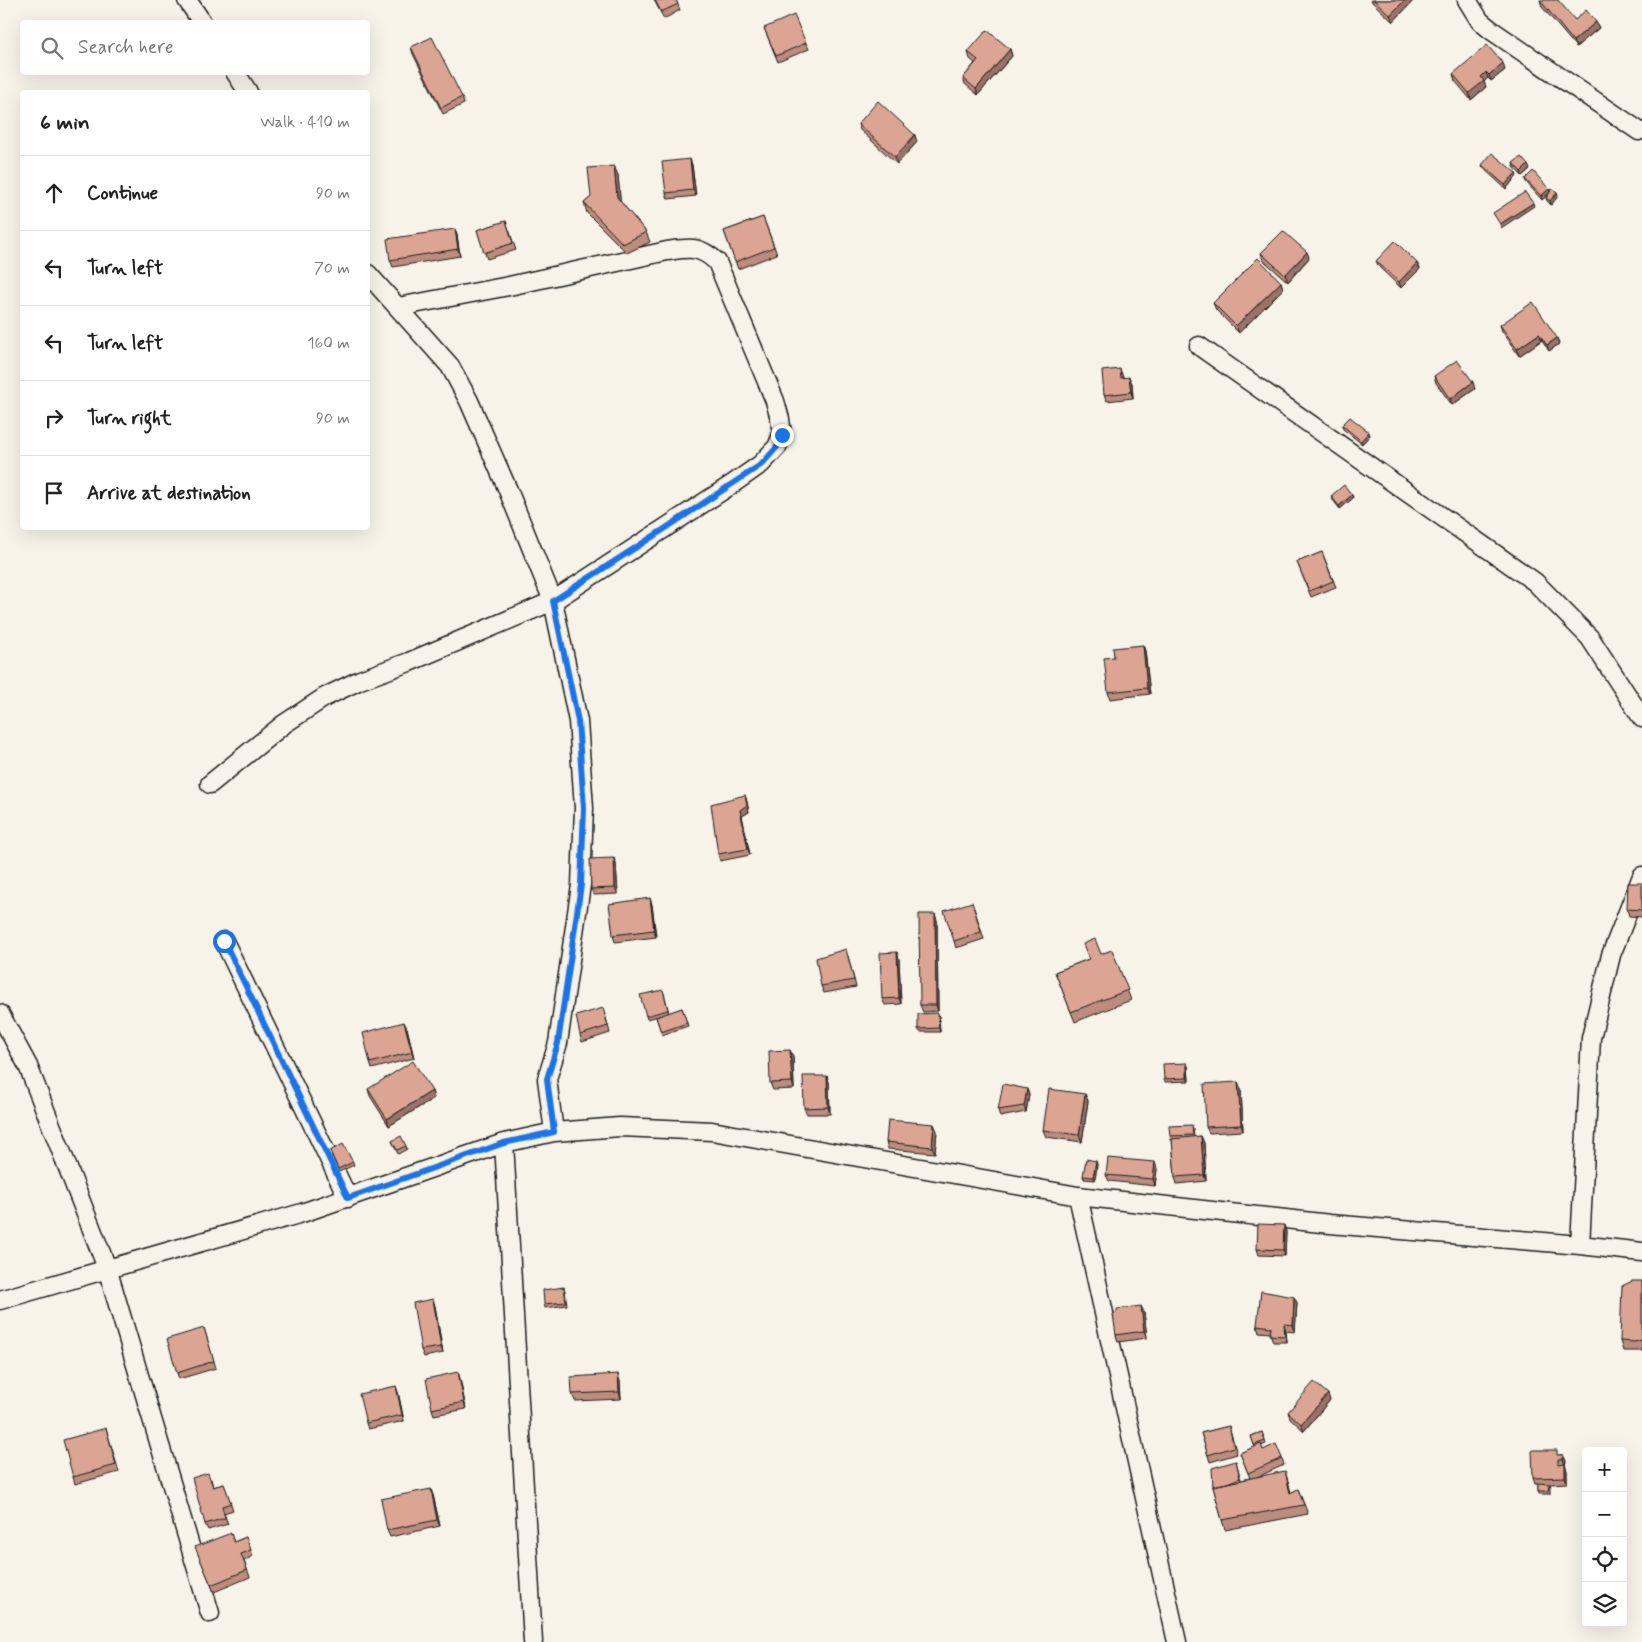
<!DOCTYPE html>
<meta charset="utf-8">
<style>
body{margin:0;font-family:Mynerve,sans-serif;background:#f6f6f6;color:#222}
.controls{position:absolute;right:15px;bottom:15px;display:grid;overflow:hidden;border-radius:5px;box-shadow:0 5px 20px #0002}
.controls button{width:45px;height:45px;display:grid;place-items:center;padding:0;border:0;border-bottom:1px solid #e0e0e0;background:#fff;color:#222;font:25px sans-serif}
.stop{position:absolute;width:15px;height:15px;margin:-11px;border:4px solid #1a73e8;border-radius:50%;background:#fff}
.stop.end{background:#1a73e8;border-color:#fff;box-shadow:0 1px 5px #0008}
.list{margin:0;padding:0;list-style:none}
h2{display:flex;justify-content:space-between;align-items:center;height:65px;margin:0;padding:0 20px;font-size:21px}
h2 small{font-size:16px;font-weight:400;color:#767676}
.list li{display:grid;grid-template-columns:32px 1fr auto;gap:15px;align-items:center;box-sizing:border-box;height:75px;padding:0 20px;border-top:1px solid #e0e0e0}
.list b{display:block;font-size:19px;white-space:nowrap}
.list em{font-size:16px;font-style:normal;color:#767676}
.icon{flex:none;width:28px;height:28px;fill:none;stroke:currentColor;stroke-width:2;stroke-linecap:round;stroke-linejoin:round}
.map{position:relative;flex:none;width:1642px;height:1642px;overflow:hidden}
.search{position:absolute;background:#fff;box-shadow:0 5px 20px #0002;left:20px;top:20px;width:350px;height:55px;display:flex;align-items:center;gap:12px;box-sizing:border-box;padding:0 18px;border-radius:5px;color:#767676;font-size:19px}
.panel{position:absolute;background:#fff;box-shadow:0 5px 20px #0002;left:20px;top:90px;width:350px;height:440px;border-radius:5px}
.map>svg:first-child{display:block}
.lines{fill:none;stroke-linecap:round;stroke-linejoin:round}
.street-casing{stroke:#1c1c1c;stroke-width:21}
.street{stroke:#f7f3e8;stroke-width:18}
.wall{fill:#bc8d7e;stroke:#1c1c1c}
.shaded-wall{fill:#997367;stroke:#1c1c1c}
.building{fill:#dba493;stroke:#1c1c1c}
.route{stroke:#1a73e8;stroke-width:6}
</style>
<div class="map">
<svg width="1642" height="1642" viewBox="0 0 1642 1642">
<rect width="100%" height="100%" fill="#f7f3e8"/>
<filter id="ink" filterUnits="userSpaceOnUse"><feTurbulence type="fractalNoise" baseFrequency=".02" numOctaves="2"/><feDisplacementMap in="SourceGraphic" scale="10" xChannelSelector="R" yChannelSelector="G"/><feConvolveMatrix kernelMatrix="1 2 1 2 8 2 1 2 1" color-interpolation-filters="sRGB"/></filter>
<g filter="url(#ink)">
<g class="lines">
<g class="street-casing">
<path id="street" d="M 187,0 L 202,22
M 1467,0 L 1480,21 L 1491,30 L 1639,131
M 235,72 L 248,92
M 368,274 L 450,366 L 469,401 L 508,490 L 553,601 L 578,721 L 584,808 L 581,885 L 558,1043 L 547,1079 L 554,1132
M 1199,346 L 1535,582 L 1590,638 L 1642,718
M 210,784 L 284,724 L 325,697 L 360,680 L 409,662 L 553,601 L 731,485 L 761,464 L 777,447 L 782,435 L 780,419 L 775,401 L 717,262 C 699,245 690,248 667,251 L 509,286 L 398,307
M 224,941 L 348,1198
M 0,1014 L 28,1066 L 107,1268 L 210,1613
M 504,1143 L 533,1642
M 1078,1196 L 1177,1642
M 1580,1245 L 1591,1038 L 1611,955 L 1642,876
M 0,1300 L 302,1213 L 504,1143 L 554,1132 L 620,1127 L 712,1131 L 1078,1196 L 1330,1224 L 1580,1245 L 1642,1252"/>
</g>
<use href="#street" class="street"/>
</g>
<path class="wall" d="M 654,0 L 676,0 L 680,10 L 664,19 Z
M 1371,0 L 1414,0 L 1393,22 L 1372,2 Z
M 1540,0 L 1575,20 L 1596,22 L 1599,28 L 1576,47 L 1542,7 Z
M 764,28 L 806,43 L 809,49 L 778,62 Z
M 411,47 L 462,97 L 464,104 L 443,114 L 413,54 Z
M 1010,49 L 1012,56 L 978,95 L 965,84 L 963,78 L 975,63 L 970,59 L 968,52 Z
M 1505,70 L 1491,81 L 1488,78 L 1484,82 L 1486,87 L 1471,100 L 1455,81 L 1453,74 Z
M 858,124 L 917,142 L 897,164 L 860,130 Z
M 690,159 L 692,165 L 696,196 L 668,199 L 666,193 Z
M 1513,163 L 1530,169 L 1522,176 L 1514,167 Z
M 1482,165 L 1517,176 L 1506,189 L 1483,168 Z
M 618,175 L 620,201 L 646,232 L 650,242 L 627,253 L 587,213 L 584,203 Z
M 1525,179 L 1549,189 L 1550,192 L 1557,193 L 1558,196 L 1551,205 L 1547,201 L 1546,198 L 1550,193 L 1542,200 L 1526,182 Z
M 763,217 L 777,254 L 738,269 L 724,231 Z
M 506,221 L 516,250 L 487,259 L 477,230 Z
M 457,235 L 460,256 L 393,267 L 390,260 Z
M 1307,252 L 1309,258 L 1288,282 L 1263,260 L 1261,253 Z
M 1376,261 L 1417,263 L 1420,269 L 1401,288 L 1379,267 Z
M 1281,282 L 1283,289 L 1239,333 L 1216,310 L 1213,303 Z
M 1500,325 L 1557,338 L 1559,344 L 1549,351 L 1542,340 L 1519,356 L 1502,331 Z
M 1120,369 L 1123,377 L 1132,383 L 1133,398 L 1107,401 L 1104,395 Z
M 1434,376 L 1475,389 L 1452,405 L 1436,383 Z
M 1342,425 L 1369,432 L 1370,435 L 1362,444 L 1343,429 Z
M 1352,495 L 1353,498 L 1340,509 L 1332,499 L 1331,496 Z
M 1322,552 L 1336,587 L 1311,597 L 1297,562 Z
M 1143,645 L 1145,651 L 1150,694 L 1110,699 L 1108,692 L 1114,657 Z
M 745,795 L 747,802 L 749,812 L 742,816 L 750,855 L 720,861 L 718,854 Z
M 614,858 L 616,864 L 618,894 L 594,895 L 591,889 Z
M 1642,883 L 1642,917 L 1629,916 L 1627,909 Z
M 650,898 L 652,905 L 656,937 L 615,942 L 613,935 Z
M 974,908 L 984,939 L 956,948 L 954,941 Z
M 937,920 L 938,1011 L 923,1012 L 920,1005 Z
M 1112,950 L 1131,1000 L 1075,1022 L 1055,972 Z
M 897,952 L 899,959 L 901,1004 L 885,1005 L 882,999 Z
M 848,956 L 856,987 L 824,993 L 821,986 Z
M 664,993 L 669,1013 L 682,1008 L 688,1026 L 662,1035 L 656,1017 L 663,1015 L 647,1019 L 646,1016 Z
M 938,1013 L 939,1017 L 940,1032 L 920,1032 L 918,1029 Z
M 605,1014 L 610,1033 L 582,1042 L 580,1035 Z
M 407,1028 L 414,1058 L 372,1069 L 370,1063 Z
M 793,1056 L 794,1089 L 773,1090 L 770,1083 Z
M 1188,1066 L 1189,1081 L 1165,1082 L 1164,1079 Z
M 827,1076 L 829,1082 L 830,1114 L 807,1114 L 804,1108 Z
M 1238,1082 L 1241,1089 L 1243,1131 L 1209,1133 L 1206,1127 Z
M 368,1089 L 432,1091 L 434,1098 L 389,1126 L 370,1096 Z
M 1027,1089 L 1029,1095 L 1026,1112 L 1000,1117 L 998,1110 Z
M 1085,1094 L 1088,1101 L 1082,1142 L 1046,1137 L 1043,1130 Z
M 1193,1128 L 1194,1137 L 1201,1136 L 1204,1143 L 1206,1181 L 1177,1184 L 1175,1177 L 1172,1139 L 1171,1140 L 1170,1136 Z
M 937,1131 L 935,1153 L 888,1149 L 886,1142 Z
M 392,1141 L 406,1146 L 407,1149 L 398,1154 Z
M 331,1155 L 353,1162 L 354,1165 L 339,1172 Z
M 1097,1164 L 1095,1180 L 1084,1179 L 1083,1176 Z
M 1157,1169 L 1155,1186 L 1109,1181 L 1106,1175 Z
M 1284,1225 L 1286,1232 L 1285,1256 L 1259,1255 L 1257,1249 Z
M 1642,1281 L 1642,1351 L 1623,1351 L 1620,1341 Z
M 564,1287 L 565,1291 L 567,1305 L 545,1308 L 544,1304 Z
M 1294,1297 L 1297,1303 L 1295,1332 L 1286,1331 L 1287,1342 L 1273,1342 L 1270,1333 L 1259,1332 L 1257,1325 Z
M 435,1306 L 443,1353 L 424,1357 L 421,1350 Z
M 1144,1312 L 1147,1338 L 1118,1342 L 1116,1335 Z
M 204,1328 L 216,1368 L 179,1379 L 177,1373 Z
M 458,1372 L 460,1379 L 466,1409 L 434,1415 L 432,1409 Z
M 620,1381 L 621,1399 L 575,1401 L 572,1394 Z
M 398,1392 L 404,1421 L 368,1429 L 366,1423 Z
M 1330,1400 L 1304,1431 L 1290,1418 L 1288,1412 Z
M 1229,1426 L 1237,1454 L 1210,1462 L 1201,1433 Z
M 106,1428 L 119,1472 L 75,1484 L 73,1477 Z
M 1262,1432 L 1266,1444 L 1261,1446 L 1263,1450 L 1282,1458 L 1284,1465 L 1257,1477 L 1288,1481 L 1291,1493 L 1298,1489 L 1308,1514 L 1225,1530 L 1222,1520 L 1213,1487 L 1236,1461 L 1241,1480 L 1250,1478 L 1240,1453 L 1255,1447 L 1251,1436 Z
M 1559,1455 L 1563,1455 L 1566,1461 L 1565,1465 L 1567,1471 L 1567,1483 L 1550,1484 L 1551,1487 L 1551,1494 L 1539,1494 L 1538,1491 L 1538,1484 L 1535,1484 L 1533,1478 Z
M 211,1479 L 213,1487 L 224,1484 L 233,1510 L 224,1513 L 228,1524 L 208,1530 L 205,1524 Z
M 433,1495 L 440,1526 L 390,1537 L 387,1530 Z
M 246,1537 L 253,1556 L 244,1561 L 250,1577 L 214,1592 L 198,1554 L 234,1542 Z"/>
<path class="shaded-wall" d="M 1405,0 L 1414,0 L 1393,22 L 1390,15 Z
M 1596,22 L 1599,28 L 1576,47 L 1573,41 Z
M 1010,49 L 1012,56 L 978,95 L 976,89 Z
M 1503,63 L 1505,70 L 1491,81 L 1489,75 Z
M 1486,72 L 1488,78 L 1484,82 L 1486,87 L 1471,100 L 1469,93 L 1481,77 Z
M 915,135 L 917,142 L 897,164 L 895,157 Z
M 690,159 L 692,165 L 696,196 L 693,190 Z
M 1528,165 L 1530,169 L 1522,176 L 1521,172 Z
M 614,166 L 618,175 L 621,207 L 617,197 Z
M 1516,173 L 1517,176 L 1506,189 L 1505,185 Z
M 1549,189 L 1550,192 L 1542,200 L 1541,196 Z
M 1557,193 L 1558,196 L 1551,205 L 1550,201 Z
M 1533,203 L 1534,206 L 1501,228 L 1500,224 Z
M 455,229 L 457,235 L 460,256 L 458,249 Z
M 1307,252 L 1309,258 L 1288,282 L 1285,275 Z
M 1417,263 L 1420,269 L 1401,288 L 1399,282 Z
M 1281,282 L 1283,289 L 1239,333 L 1236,326 Z
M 1539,334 L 1542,340 L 1519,356 L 1517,349 Z
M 1557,338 L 1559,344 L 1549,351 L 1547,345 Z
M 1129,377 L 1132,383 L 1133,398 L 1131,392 Z
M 1473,382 L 1475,389 L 1452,405 L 1450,399 Z
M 1369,432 L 1370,435 L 1362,444 L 1361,441 Z
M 1352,495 L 1353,498 L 1340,509 L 1339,506 Z
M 1143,645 L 1145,651 L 1150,694 L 1147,688 Z
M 745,795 L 747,802 L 749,812 L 742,816 L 750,855 L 748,849 L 740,810 Z
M 614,858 L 616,864 L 618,894 L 615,888 Z
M 650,898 L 652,905 L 656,937 L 654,930 Z
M 935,914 L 937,920 L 938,1011 L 936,1005 Z
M 897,952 L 899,959 L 901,1004 L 899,998 Z
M 938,1013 L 939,1017 L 940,1032 L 939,1028 Z
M 404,1022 L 407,1028 L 414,1058 L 412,1052 Z
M 790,1050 L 793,1056 L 794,1089 L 792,1082 Z
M 1187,1063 L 1188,1066 L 1189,1081 L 1187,1078 Z
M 827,1076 L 829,1082 L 830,1114 L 828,1107 Z
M 1238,1082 L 1241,1089 L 1243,1131 L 1241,1125 Z
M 1027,1089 L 1029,1095 L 1026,1112 L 1024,1106 Z
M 432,1091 L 434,1098 L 389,1126 L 387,1119 Z
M 1085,1094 L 1088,1101 L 1082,1142 L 1079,1135 Z
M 934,1124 L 937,1131 L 935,1153 L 932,1147 Z
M 1201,1136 L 1204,1143 L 1206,1181 L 1204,1175 Z
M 1096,1161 L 1097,1164 L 1095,1180 L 1093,1177 Z
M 1155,1162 L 1157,1169 L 1155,1186 L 1153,1179 Z
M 1284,1225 L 1286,1232 L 1285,1256 L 1283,1250 Z
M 1294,1297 L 1297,1303 L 1295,1332 L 1293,1325 Z
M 433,1299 L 435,1306 L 443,1353 L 441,1347 Z
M 1141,1306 L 1144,1312 L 1147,1338 L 1144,1331 Z
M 1284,1324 L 1286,1331 L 1287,1342 L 1285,1336 Z
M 458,1372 L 460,1379 L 466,1409 L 464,1402 Z
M 618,1374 L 620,1381 L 621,1399 L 619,1392 Z
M 396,1386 L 398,1392 L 404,1421 L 402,1415 Z
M 1328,1394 L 1330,1400 L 1304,1431 L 1301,1424 Z
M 1563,1455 L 1566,1461 L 1565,1465 L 1563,1459 Z
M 1565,1464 L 1567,1471 L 1567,1483 L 1565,1477 Z
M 1285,1471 L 1288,1481 L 1293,1503 L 1290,1493 Z
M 431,1489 L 433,1495 L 440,1526 L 437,1520 Z"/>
<path class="building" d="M 655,0 L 676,0 L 678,4 L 661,12 Z
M 1374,0 L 1405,0 L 1390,15 Z
M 1540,0 L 1558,0 L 1575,20 L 1586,10 L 1596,22 L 1573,41 Z
M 794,15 L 806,43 L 776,56 L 764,28 Z
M 987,30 L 1010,49 L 976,89 L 963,78 L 978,60 L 968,52 Z
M 432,37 L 462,97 L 441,108 L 411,47 Z
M 1487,45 L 1503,63 L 1489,75 L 1486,72 L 1481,77 L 1484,81 L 1469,93 L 1453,74 Z
M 878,101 L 915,135 L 895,157 L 858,124 Z
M 1492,153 L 1516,173 L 1505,185 L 1482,165 Z
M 1521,157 L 1528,165 L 1521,172 L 1513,163 Z
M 690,159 L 693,190 L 666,193 L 662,162 Z
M 614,166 L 617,197 L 646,232 L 623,244 L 584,203 L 591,197 L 588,168 Z
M 1533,171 L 1549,189 L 1541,196 L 1525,179 Z
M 1552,189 L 1557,193 L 1550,201 L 1546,198 Z
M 1525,192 L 1533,203 L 1500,224 L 1493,213 Z
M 763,217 L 774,247 L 735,262 L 724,231 Z
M 506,221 L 513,243 L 484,253 L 477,230 Z
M 455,229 L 458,249 L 390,260 L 387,239 Z
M 1283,231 L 1307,252 L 1285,275 L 1261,253 Z
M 1395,241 L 1417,263 L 1399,282 L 1376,261 Z
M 1258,258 L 1281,282 L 1236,326 L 1213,303 Z
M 1533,302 L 1557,338 L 1547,345 L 1539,334 L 1517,349 L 1500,325 Z
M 1457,360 L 1473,382 L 1450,399 L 1434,376 Z
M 1120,369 L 1121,378 L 1129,377 L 1131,392 L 1104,395 L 1102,371 Z
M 1350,417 L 1369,432 L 1361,441 L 1342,425 Z
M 1344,485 L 1352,495 L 1339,506 L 1331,496 Z
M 1322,552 L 1333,581 L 1309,591 L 1297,562 Z
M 1143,645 L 1147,688 L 1108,692 L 1104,658 L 1114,657 L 1113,648 Z
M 745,795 L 747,805 L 740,810 L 748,849 L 718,854 L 711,804 Z
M 614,858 L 615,888 L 591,889 L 590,859 Z
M 1628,883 L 1642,883 L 1642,910 L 1627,909 Z
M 650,898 L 654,930 L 613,935 L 609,904 Z
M 972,902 L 981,932 L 954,941 L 944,911 Z
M 919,914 L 935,914 L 936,1005 L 920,1005 Z
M 1095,939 L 1101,954 L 1112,950 L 1128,990 L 1071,1012 L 1055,972 L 1089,959 L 1083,944 Z
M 846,949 L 854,980 L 821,986 L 816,958 Z
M 897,952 L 899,998 L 882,999 L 880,953 Z
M 663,990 L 668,1010 L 646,1016 L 640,995 Z
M 603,1008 L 608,1026 L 580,1035 L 576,1016 Z
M 682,1008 L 687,1023 L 661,1032 L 656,1017 Z
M 938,1013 L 939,1028 L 918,1029 L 918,1014 Z
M 404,1022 L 412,1052 L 370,1063 L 363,1033 Z
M 790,1050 L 792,1082 L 770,1083 L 769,1051 Z
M 413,1061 L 432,1091 L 387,1119 L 368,1089 Z
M 1187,1063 L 1187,1078 L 1164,1079 L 1163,1064 Z
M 803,1076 L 827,1076 L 828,1107 L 804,1108 Z
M 1238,1082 L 1241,1125 L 1206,1127 L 1204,1084 Z
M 1003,1084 L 1027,1089 L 1024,1106 L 998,1110 Z
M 1049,1089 L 1085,1094 L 1079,1135 L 1043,1130 Z
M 888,1120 L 934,1124 L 932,1147 L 886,1142 Z
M 1192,1125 L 1193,1135 L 1170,1136 L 1169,1126 Z
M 401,1136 L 406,1146 L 397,1150 L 392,1141 Z
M 1201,1136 L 1204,1175 L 1175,1177 L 1172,1139 Z
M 343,1144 L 353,1162 L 338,1169 L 330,1151 Z
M 1108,1158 L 1155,1162 L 1153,1179 L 1106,1175 Z
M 1086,1159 L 1096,1161 L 1093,1177 L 1083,1176 Z
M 1258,1224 L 1284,1225 L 1283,1250 L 1257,1249 Z
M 1632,1281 L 1642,1281 L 1642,1340 L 1634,1342 L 1620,1341 L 1622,1286 Z
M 564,1287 L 566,1302 L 544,1304 L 543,1290 Z
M 1261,1291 L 1294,1297 L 1293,1325 L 1284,1324 L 1285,1336 L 1270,1335 L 1271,1327 L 1257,1325 Z
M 433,1299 L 441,1347 L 421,1350 L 413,1303 Z
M 1141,1306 L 1144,1331 L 1116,1335 L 1113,1314 L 1117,1312 L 1117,1309 Z
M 204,1328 L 214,1361 L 177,1373 L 167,1339 Z
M 458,1372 L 464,1402 L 432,1409 L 426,1379 Z
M 618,1374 L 619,1392 L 572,1394 L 571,1377 Z
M 1314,1382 L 1328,1394 L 1301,1424 L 1288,1412 Z
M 396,1386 L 402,1415 L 366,1423 L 359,1394 Z
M 1229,1426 L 1234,1447 L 1208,1455 L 1201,1433 Z
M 106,1428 L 116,1465 L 73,1477 L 63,1440 Z
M 1262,1432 L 1265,1441 L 1254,1445 L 1251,1436 Z
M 1261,1444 L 1263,1450 L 1276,1444 L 1282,1458 L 1248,1473 L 1240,1453 Z
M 1532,1450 L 1557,1450 L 1557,1455 L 1563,1455 L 1563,1459 L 1558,1459 L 1558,1465 L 1565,1464 L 1565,1477 L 1533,1478 Z
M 1236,1461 L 1240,1478 L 1227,1483 L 1213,1486 L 1213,1487 L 1212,1468 Z
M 1285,1471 L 1290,1493 L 1298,1489 L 1304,1505 L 1222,1520 L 1213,1486 Z
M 208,1473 L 213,1487 L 224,1484 L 231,1503 L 222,1506 L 225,1518 L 205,1524 L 192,1478 Z
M 1538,1483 L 1550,1484 L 1549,1491 L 1538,1491 Z
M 431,1489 L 437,1520 L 387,1530 L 381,1499 Z
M 231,1533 L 234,1542 L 246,1537 L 251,1550 L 241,1554 L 247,1570 L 211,1585 L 195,1547 Z"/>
</g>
<g class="lines" filter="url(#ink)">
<path class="route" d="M 224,941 L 348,1198 L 504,1143 L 554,1132 L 547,1079 L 558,1043 L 581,885 L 584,808 L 578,721 L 553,601 L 666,528 L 762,464 L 777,447 L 782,435"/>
</g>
</svg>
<div class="controls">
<button>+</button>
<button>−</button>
<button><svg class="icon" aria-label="locate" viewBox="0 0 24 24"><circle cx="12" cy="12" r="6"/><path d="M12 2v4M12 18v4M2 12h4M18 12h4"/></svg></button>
<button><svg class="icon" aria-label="layers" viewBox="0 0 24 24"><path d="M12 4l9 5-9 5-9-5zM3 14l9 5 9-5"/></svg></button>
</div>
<div class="stop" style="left:224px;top:941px"></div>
<div class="stop end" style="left:782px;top:435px"></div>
<div class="search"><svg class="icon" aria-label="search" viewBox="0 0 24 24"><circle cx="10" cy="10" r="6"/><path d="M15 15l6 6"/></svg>Search here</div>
<section class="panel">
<h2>6 min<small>Walk · 410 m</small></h2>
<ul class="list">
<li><svg class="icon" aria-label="ahead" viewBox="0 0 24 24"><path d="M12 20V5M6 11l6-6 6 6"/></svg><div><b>Continue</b></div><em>90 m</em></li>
<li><svg class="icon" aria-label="left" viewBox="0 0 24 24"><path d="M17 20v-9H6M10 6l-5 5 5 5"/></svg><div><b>Turn left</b></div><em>70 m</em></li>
<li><svg class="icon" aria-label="left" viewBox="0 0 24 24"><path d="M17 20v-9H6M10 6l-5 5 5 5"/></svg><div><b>Turn left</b></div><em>160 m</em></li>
<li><svg class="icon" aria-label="right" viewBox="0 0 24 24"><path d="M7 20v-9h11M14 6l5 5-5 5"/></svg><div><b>Turn right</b></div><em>90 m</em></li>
<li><svg class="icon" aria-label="arrive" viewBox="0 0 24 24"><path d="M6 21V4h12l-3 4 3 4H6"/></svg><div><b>Arrive at destination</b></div></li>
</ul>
</section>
</div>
